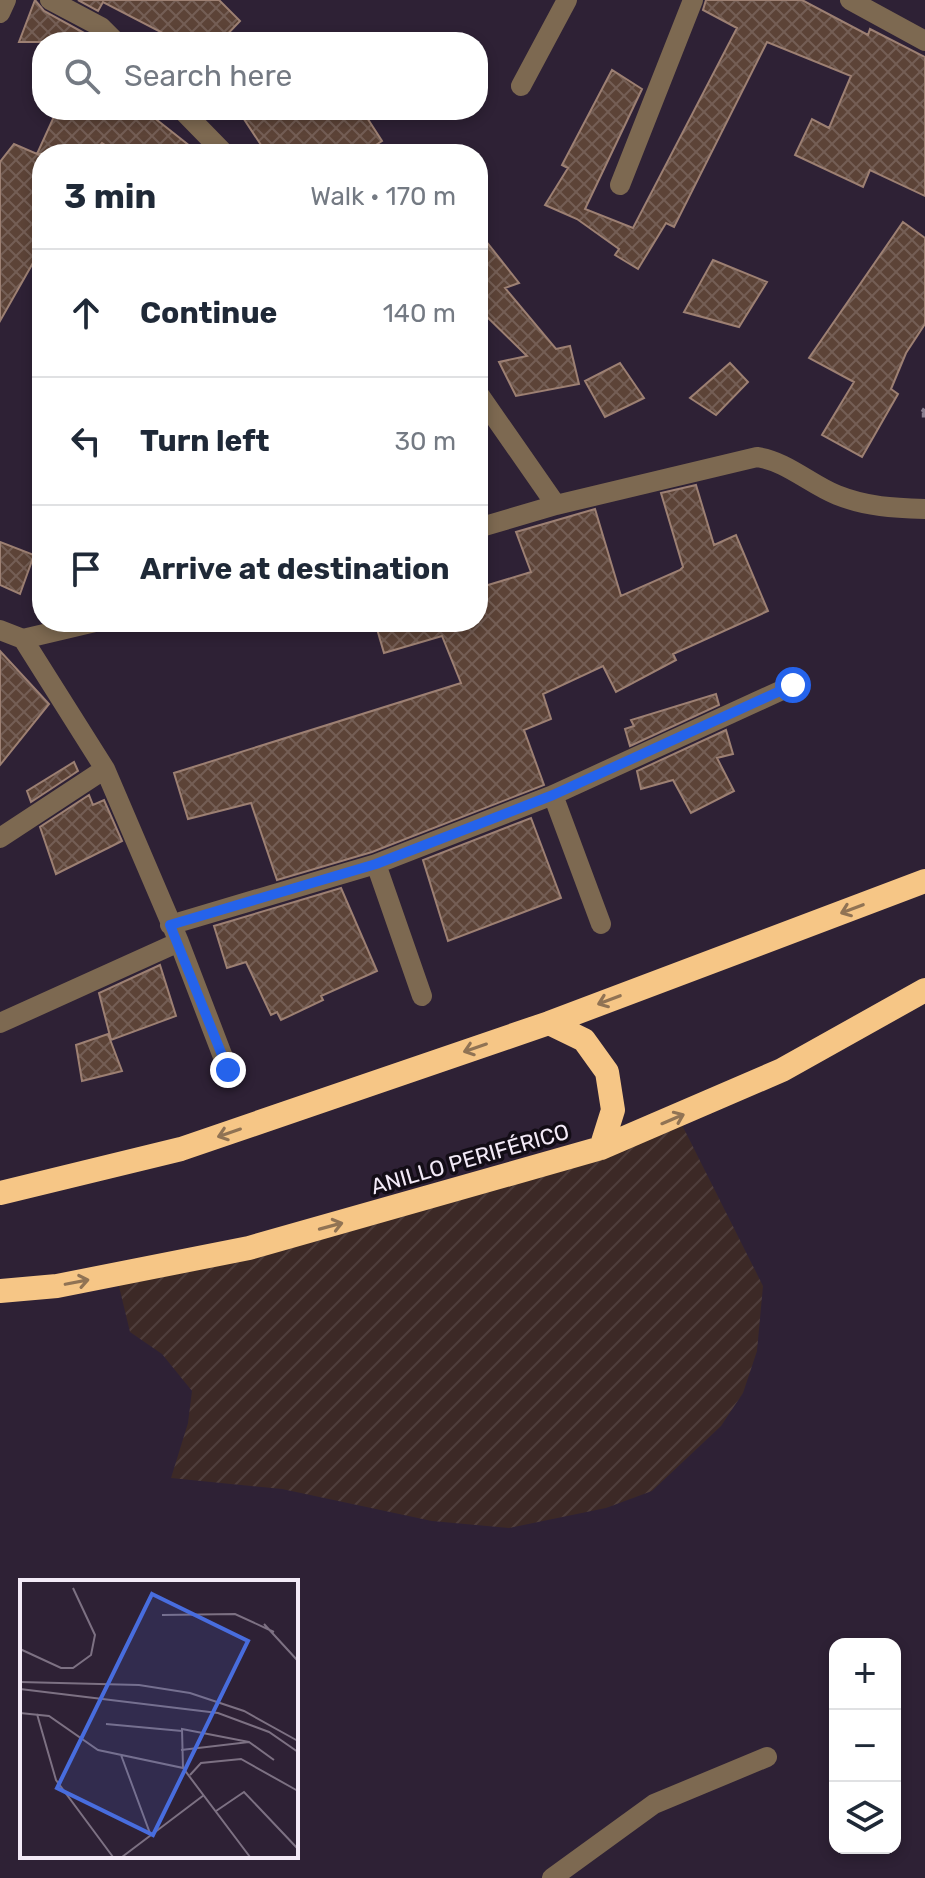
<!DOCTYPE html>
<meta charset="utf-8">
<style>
body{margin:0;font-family:Rubik,sans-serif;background:#f6f6f7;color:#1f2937}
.controls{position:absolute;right:24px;bottom:24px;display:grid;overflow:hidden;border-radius:16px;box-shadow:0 4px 12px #0003}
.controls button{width:72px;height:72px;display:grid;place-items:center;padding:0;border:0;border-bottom:2px solid #e0e1e3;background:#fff;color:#1f2937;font:40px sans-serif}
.stop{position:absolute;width:24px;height:24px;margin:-18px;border:6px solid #2563eb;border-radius:50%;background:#fff}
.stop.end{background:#2563eb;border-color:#fff;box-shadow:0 2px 8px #0008}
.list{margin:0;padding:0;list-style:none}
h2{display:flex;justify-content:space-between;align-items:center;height:104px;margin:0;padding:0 32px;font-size:34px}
h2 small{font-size:26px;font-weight:400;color:#747a83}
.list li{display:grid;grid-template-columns:52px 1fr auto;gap:24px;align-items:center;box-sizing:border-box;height:128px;padding:0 32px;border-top:2px solid #e0e1e3}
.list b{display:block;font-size:30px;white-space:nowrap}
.list em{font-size:26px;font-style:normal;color:#747a83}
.icon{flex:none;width:44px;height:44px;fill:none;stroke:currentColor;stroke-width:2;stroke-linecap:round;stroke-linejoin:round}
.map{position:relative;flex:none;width:925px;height:1878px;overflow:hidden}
.search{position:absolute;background:#fff;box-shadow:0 4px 12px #0003;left:32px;top:32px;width:456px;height:88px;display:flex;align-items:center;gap:20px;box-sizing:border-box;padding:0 28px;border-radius:32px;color:#747a83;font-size:30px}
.panel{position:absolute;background:#fff;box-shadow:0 4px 12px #0003;left:32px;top:144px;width:456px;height:488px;border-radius:32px}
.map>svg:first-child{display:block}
.industrial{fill:url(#industrial-furrows)}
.building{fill:url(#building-cross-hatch);stroke:#9d8073;stroke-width:2}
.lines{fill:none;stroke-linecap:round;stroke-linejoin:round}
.path{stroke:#897e8f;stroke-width:5;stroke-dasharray:4 4;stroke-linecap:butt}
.minor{stroke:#7d6951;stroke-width:20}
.highway{stroke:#f6c686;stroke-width:24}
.oneway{stroke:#907354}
.route{stroke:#2563eb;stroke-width:10}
.labels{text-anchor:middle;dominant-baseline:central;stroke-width:7;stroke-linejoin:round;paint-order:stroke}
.street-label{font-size:22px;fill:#f3eaf7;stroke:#130d16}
.inset-road{fill:none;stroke:#7d7183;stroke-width:2}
.view{fill:#486dde;fill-opacity:0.15;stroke:#486dde;stroke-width:4}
.inset-edge{fill:none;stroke:#f3eaf7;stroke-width:4}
</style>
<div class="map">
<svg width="925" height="1878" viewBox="0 0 925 1878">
<defs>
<pattern id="industrial-furrows" width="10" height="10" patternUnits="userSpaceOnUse" patternTransform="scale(2)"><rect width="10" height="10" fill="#3c2926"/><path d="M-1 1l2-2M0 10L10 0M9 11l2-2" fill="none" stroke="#4f3e3c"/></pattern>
<pattern id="building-cross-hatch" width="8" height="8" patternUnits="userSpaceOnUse" patternTransform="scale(2)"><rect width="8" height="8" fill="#5c4337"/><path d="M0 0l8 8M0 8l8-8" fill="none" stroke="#745e55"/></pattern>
</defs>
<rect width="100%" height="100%" fill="#2e2135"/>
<path class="industrial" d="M 678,1117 L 763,1286 L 757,1351 L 743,1393 L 721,1426 L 652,1491 L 606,1508 L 509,1528 L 432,1521 L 282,1489 L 171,1478 L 188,1423 L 192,1391 L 162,1354 L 130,1332 L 116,1274 Z"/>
<path class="building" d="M 35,0 L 44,11 L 86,34 L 82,42 L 19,42 Z
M 78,0 L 219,0 L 240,21 L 220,42 L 180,42 L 103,2 L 98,11 Z
M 706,0 L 802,0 L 868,35 L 870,29 L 925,57 L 925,196 L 870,170 L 863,187 L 795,155 L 812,119 L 829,128 L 851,76 L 767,42 L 674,227 L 666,223 L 638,269 L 615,255 L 619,249 L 577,219 L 545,205 L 568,168 L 562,165 L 612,70 L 642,89 L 585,209 L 633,228 L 737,28 L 703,10 Z
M 57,110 L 163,110 L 157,120 L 200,154 L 119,154 L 102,143 L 93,154 L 37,154 L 42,156 L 42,247 L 0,321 L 0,162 L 14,144 L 37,154 Z
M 238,110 L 362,110 L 382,141 L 362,154 L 267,154 Z
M 903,222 L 925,238 L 925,324 L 906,353 L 891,389 L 898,394 L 862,457 L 822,435 L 854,382 L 809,358 Z
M 478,231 L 519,283 L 505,288 L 556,349 L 570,346 L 579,384 L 516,396 L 499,362 L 527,356 L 478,308 Z
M 713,260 L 767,282 L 739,327 L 684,312 Z
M 620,363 L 644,398 L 605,417 L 585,381 Z
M 730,363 L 748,382 L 716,415 L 690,398 Z
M 696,485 L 714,545 L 736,535 L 768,611 L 673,654 L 676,660 L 616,692 L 603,666 L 543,694 L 551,719 L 524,730 L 544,785 L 372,852 L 277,880 L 251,803 L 188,819 L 174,773 L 461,683 L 442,636 L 384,653 L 375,622 L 478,622 L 478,588 L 531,572 L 516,532 L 595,509 L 621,596 L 680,570 L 683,567 L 661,493 Z
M 0,542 L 34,555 L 20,594 L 0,585 Z
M 0,651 L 49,704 L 0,765 Z
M 716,694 L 719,705 L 630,746 L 625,729 L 634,726 L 631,720 Z
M 726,730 L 733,754 L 717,758 L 734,791 L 691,813 L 673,780 L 641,789 L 637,771 Z
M 74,762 L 78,771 L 31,802 L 27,791 Z
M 89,795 L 93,805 L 104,800 L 122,841 L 56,874 L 40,827 Z
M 531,818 L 561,898 L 448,941 L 423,860 Z
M 341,888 L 377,971 L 321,996 L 323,1000 L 281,1020 L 277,1012 L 271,1015 L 246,962 L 227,968 L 214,926 Z
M 160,965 L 176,1016 L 111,1040 L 99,993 Z
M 108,1034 L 122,1071 L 82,1081 L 76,1045 Z"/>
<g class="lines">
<path class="path" d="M 925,409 L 921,415 L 925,415"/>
<path class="minor" d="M 50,0 L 101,27 L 116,42
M 850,0 L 925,41
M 0,13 L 6,0
M 521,86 L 567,0
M 182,110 L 225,154
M 620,185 L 693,0
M 478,393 L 556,505
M 478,528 L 556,505 L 757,457 C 786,461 810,484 837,495 C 867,507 894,508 925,509
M 0,630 L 23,639 L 95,622
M 553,795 L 601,924
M 0,838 L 105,769
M 376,864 L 422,996
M 170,925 L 376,864 L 553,795 L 793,685
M 179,942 L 228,1070
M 0,1023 L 179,942 L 105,769 L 23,639
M 552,1878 L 654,1804 L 767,1757"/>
<path class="highway" d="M 549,1023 L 584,1040 L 607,1072 L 613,1110 L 601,1148
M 0,1193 L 181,1149 L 549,1023 L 925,881
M 0,1291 L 57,1286 L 249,1248 L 601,1148 L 782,1070 L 925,990"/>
</g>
<defs><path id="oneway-shaft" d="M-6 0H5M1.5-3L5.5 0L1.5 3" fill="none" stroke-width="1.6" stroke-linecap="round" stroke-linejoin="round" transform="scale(2)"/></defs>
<g class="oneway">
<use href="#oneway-shaft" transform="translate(852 909) rotate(159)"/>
<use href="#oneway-shaft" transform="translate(609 1000) rotate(159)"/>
<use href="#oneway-shaft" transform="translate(475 1048) rotate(161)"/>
<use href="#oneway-shaft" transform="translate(673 1119) rotate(-23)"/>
<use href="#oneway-shaft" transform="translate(229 1133) rotate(161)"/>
<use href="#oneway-shaft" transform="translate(331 1226) rotate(-15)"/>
<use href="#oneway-shaft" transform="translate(77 1282) rotate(-11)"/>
</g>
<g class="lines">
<path class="route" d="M 228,1070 L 170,925 L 376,864 L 553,795 L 793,685"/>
</g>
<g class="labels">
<g class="street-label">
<text transform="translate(470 1159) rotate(-16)">ANILLO PERIFÉRICO</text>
</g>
</g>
<g transform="translate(20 1580)">
<rect width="278" height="278" fill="#2e2135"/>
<path class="inset-road" d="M 142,35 L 215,34 L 254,52M 244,44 L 278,81M 0,69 L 41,88 L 53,88 L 71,75 L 75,55 L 53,8M 0,102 L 119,105 L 170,113 L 224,131 L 278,161M 0,109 L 198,133 L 249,152 L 278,172M 0,133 L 29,136 L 78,170 L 163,188 L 230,277M 17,134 L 36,200 L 93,277M 86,144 L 162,151M 161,170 L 229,162 L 254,180M 101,175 L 131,256M 163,188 L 162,149 L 229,162M 170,195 L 181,183 L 221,179 L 278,211M 196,231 L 224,212 L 278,269M 102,277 L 184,215"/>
<path class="view" d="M 132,14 L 228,61 L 133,255 L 37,208 Z"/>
<rect width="278" height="278" class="inset-edge"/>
</g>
</svg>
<div class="controls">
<button>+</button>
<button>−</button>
<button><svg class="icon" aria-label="layers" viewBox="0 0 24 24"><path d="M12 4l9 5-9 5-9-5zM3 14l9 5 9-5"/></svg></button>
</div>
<div class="stop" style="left:793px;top:685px"></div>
<div class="stop end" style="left:228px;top:1070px"></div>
<div class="search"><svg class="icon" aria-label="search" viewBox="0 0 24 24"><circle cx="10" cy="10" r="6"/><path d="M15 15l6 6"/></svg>Search here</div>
<section class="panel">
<h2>3 min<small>Walk · 170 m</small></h2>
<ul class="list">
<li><svg class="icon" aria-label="ahead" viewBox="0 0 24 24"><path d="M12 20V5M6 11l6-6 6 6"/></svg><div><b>Continue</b></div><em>140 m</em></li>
<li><svg class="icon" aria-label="left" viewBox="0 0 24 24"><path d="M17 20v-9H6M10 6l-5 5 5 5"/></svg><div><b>Turn left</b></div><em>30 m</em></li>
<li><svg class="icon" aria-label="arrive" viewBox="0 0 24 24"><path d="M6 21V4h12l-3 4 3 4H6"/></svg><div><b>Arrive at destination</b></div></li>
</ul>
</section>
</div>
